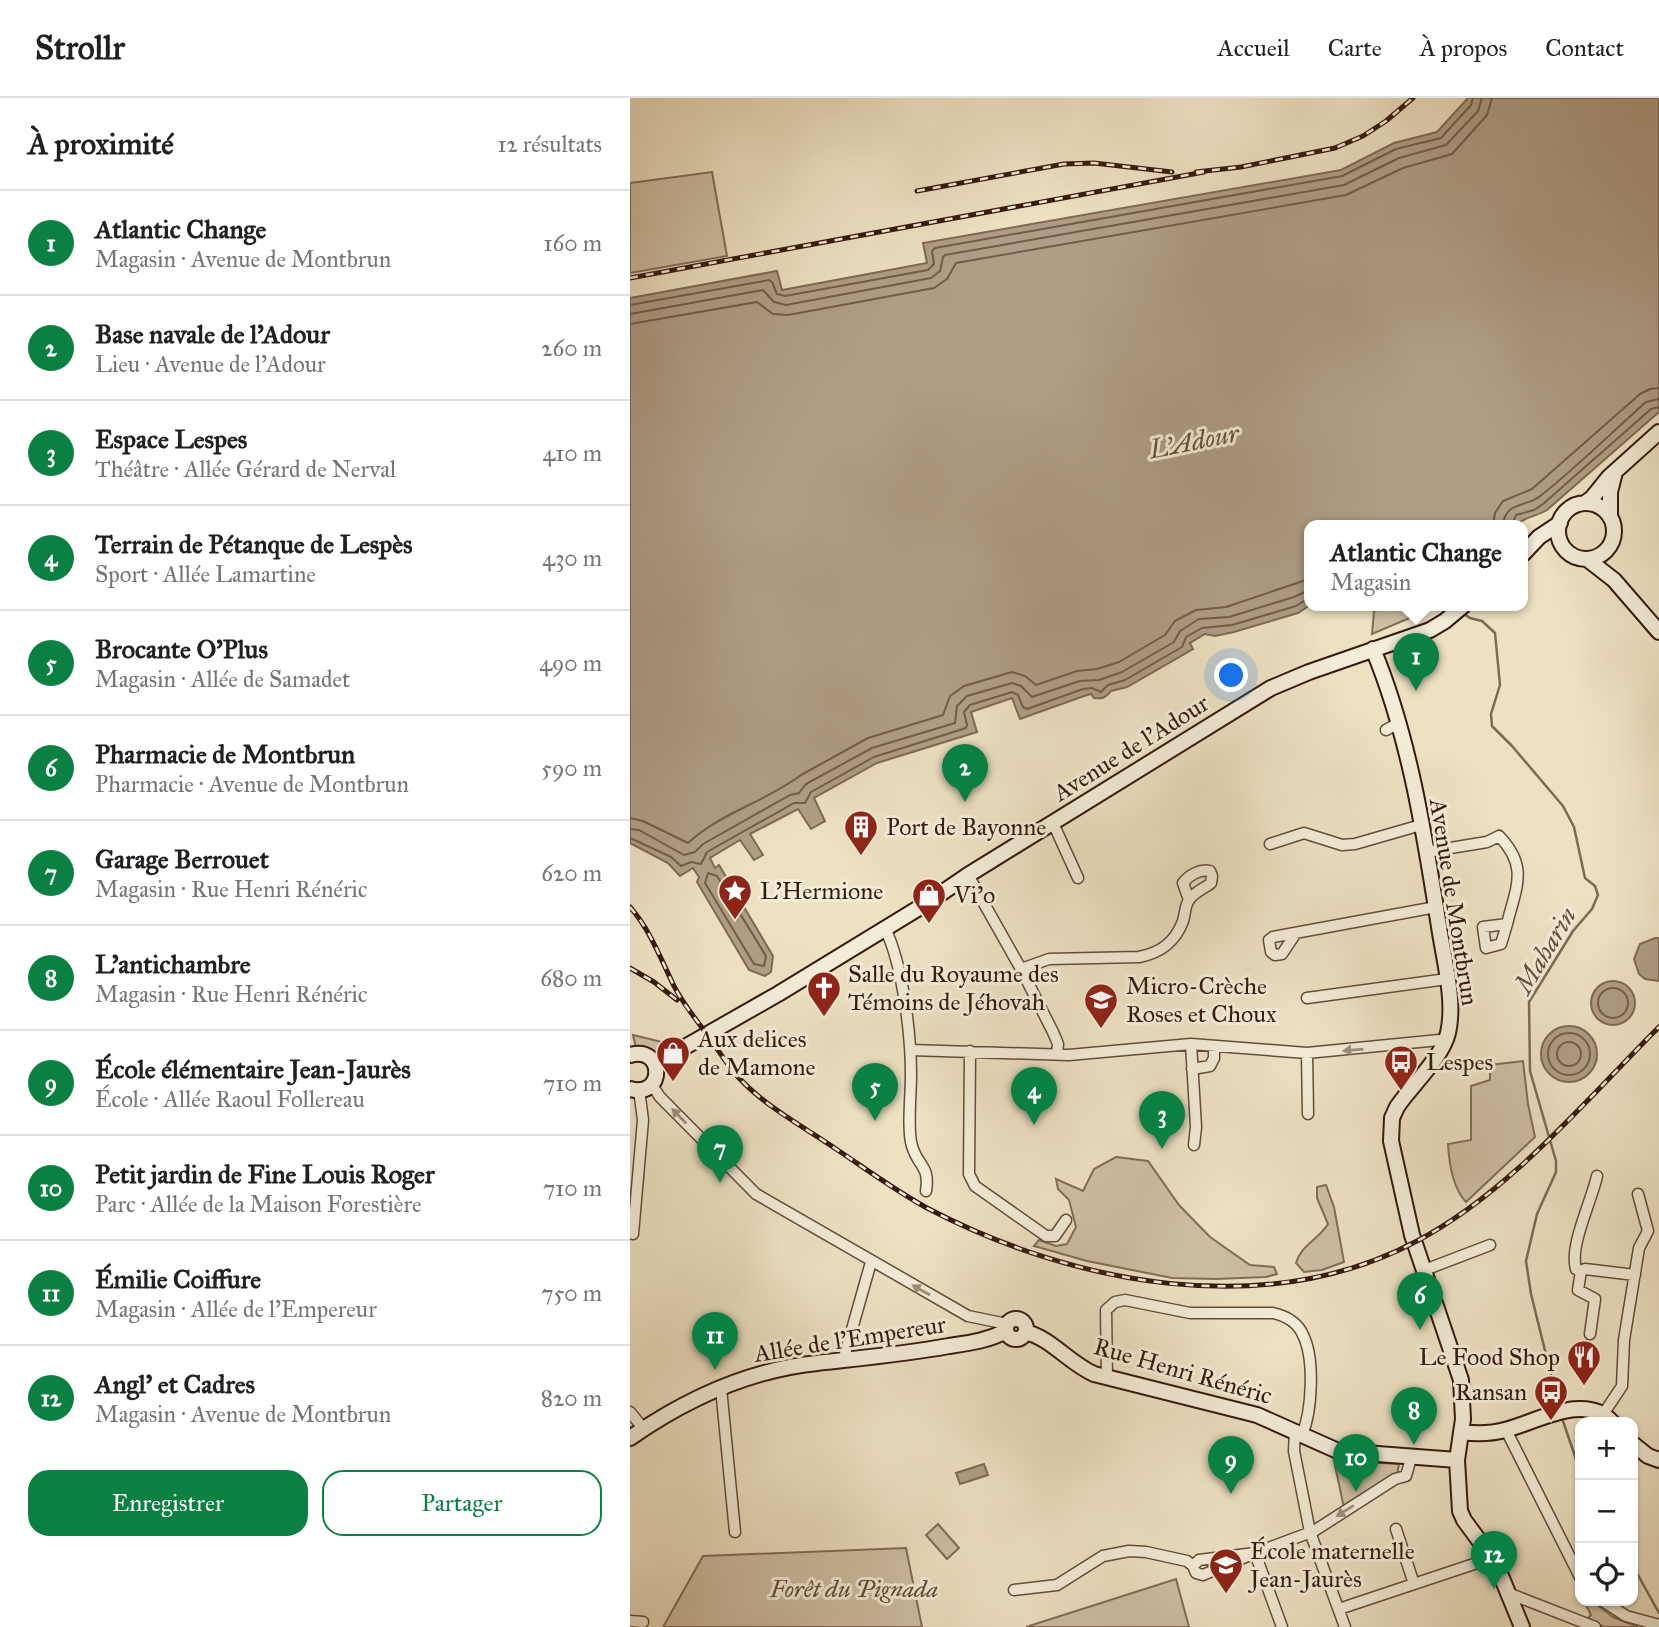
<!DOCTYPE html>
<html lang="fr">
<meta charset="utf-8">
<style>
body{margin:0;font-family:"IM FELL Great Primer",serif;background:#f6f6f6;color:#202124}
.controls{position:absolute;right:21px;bottom:21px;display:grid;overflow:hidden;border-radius:14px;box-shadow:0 2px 5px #0004}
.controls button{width:63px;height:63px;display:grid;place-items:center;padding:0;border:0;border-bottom:2px solid #e0e0e0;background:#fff;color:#202124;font:35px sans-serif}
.you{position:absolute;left:602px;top:578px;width:24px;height:24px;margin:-18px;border:5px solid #fff;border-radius:50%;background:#1a73e8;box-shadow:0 0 0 10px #1a73e833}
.badge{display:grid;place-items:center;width:46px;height:46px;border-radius:50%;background:#0b8043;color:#fff;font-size:23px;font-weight:700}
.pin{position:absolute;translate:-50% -58px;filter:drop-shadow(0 2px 4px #0008)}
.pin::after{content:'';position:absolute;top:37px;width:24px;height:21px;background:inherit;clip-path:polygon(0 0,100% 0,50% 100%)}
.popup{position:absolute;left:674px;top:422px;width:224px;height:91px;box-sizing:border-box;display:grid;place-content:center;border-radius:14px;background:#fff;filter:drop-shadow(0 2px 5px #0005);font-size:23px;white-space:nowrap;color:#757577}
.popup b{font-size:26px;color:#202124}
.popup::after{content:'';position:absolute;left:50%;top:100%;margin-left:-14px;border:14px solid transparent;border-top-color:#fff}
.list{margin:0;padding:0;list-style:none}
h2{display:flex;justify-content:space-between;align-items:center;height:91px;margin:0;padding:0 28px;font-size:30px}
h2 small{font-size:23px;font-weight:400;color:#757577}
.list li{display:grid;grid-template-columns:46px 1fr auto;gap:21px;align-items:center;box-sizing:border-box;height:105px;padding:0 28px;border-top:2px solid #e0e0e0}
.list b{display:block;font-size:26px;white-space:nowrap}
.list p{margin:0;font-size:23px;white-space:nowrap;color:#757577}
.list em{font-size:23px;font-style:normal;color:#757577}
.actions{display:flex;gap:14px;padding:21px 28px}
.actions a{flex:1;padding:16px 0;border:2px solid #0b8043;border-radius:21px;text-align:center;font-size:24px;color:#0b8043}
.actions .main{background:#0b8043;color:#fff}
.icon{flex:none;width:38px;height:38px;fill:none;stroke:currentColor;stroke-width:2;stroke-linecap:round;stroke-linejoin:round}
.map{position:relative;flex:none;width:1029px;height:1529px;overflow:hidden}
header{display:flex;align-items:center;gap:42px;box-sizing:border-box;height:98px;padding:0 35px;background:#fff;border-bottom:2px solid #e0e0e0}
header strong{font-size:33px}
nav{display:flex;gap:38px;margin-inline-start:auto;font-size:24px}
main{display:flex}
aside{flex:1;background:#fff}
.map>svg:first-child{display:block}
.green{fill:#cebfa3;stroke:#826c58;stroke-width:2}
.water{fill:#af9d85;stroke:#7f6955;stroke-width:2}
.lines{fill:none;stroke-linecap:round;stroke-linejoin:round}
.shore{stroke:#735c4a;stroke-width:2}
.stream{stroke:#7f6955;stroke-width:2.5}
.street-casing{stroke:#644c3b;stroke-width:13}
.secondary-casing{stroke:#371a0e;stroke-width:18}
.street{stroke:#f3ecd7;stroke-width:10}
.secondary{stroke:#f3ecd7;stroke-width:14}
.rail-casing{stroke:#371a0e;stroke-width:5}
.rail{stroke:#f3ecd7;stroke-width:2.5;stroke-dasharray:8;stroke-linecap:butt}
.oneway{fill:#9e8e7d}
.labels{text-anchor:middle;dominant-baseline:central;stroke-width:6;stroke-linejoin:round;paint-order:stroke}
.street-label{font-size:24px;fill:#371a0e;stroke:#f3ecd7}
.poi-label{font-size:24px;fill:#371a0e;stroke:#f3ecd7;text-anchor:start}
.park-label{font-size:24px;font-style:italic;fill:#644c3b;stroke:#f3ecd7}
.water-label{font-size:26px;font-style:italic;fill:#674e3e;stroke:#f3ecd7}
</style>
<header>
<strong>Strollr</strong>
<nav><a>Accueil</a><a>Carte</a><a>À propos</a><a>Contact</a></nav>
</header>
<main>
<aside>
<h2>À proximité<small>12 résultats</small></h2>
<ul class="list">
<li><span class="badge">1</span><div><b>Atlantic Change</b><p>Magasin · Avenue de Montbrun</p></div><em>160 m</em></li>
<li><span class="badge">2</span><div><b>Base navale de l'Adour</b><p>Lieu · Avenue de l'Adour</p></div><em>260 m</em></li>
<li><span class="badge">3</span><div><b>Espace Lespes</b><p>Théâtre · Allée Gérard de Nerval</p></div><em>410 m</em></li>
<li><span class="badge">4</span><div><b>Terrain de Pétanque de Lespès</b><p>Sport · Allée Lamartine</p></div><em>430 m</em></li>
<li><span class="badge">5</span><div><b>Brocante O'Plus</b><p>Magasin · Allée de Samadet</p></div><em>490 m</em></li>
<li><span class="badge">6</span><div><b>Pharmacie de Montbrun</b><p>Pharmacie · Avenue de Montbrun</p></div><em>590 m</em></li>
<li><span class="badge">7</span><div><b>Garage Berrouet</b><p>Magasin · Rue Henri Rénéric</p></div><em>620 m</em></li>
<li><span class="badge">8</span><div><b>L'antichambre</b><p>Magasin · Rue Henri Rénéric</p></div><em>680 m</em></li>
<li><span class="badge">9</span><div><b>École élémentaire Jean-Jaurès</b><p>École · Allée Raoul Follereau</p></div><em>710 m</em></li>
<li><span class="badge">10</span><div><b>Petit jardin de Fine Louis Roger</b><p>Parc · Allée de la Maison Forestière</p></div><em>710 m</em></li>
<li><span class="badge">11</span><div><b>Émilie Coiffure</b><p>Magasin · Allée de l'Empereur</p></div><em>750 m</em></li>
<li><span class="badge">12</span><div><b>Angl' et Cadres</b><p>Magasin · Avenue de Montbrun</p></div><em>820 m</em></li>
</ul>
<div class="actions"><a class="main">Enregistrer</a><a>Partager</a></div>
</aside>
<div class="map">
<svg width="1029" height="1529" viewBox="0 0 1029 1529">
<rect width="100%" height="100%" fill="#ede1c2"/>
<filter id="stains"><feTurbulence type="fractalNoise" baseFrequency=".00286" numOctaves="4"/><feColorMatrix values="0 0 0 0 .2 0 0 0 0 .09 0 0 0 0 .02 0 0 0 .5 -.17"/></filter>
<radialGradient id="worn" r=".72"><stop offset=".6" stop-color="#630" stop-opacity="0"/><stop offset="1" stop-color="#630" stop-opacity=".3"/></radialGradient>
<path class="green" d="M 82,74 L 97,158 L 0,175 L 0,85 Z
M 754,510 L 793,511 L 794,514 L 742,536 L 744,513 Z
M 3,937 L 49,948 C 30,958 26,957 6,950 Z
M 893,963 L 898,1006 L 905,1039 L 836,1104 C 822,1089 819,1065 818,1046 L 841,1042 L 841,988 L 860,982 L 860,967 Z
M 486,1059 L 518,1063 L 549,1107 L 580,1139 L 620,1167 L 644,1169 L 647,1176 L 636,1179 L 586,1181 L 542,1180 L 457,1163 L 404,1148 L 409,1142 L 426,1148 L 437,1146 L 446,1129 L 439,1102 L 428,1091 L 426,1081 L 453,1093 L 464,1071 Z
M 696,1087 L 704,1109 L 714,1164 L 692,1172 L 674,1174 L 666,1165 C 671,1147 689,1141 698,1126 L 687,1100 L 687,1089 Z
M 703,1358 L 734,1364 L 769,1366 L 767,1378 L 714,1410 Z
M 308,1426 L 329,1450 L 317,1461 L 296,1437 Z
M 276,1450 L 292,1529 L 33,1529 L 73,1458 Z
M 546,1481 L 559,1529 L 396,1529 Z
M 954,1503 L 962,1503 L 983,1519 L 1008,1529 L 974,1529 L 958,1520 L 961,1517 Z"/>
<path class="water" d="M 838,0 L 1029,0 L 1029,314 L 917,412 C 908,418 894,419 886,427 L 679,427 L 680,507 L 668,515 L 604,534 L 585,538 L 575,536 L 560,545 L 563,551 L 497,589 L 481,593 C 476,600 472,601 464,600 L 461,596 L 454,598 L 390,621 L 382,600 L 341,614 L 347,634 L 247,665 L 184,700 L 195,723 L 181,731 L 168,711 L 120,736 L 133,757 L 124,762 L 110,742 L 80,760 L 85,770 L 89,767 L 143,858 L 141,874 L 135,878 L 119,872 L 67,784 L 69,779 L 63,770 L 50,778 L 38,765 L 0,745 L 0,200 L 147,173 L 152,192 L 297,165 L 293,145 L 711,72 L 764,45 L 807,34 Z
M 1025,840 L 1029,840 L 1029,883 L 1015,881 L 1009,876 L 1004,861 L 1010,846 Z
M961 905a22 22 0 1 1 44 0a22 22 0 1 1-44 0Z
M911 956a28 28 0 1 1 56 0a28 28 0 1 1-56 0Z
M 354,1366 L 358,1377 L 330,1386 L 326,1375 Z"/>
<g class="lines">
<path class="shore" d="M 0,207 L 139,182 L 142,184 L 147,196 L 155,198 L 298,172 L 304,166 L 302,153 L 305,150 L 712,78 L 766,51 L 811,40 L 841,7 L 843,0
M 0,216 L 133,192 L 144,204 L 156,207 L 301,180 L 310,173 L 313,159 L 315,157 L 714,87 L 769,60 L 816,47 L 848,13 L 852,0
M 0,226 L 127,204 L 143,216 L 158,217 L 304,190 L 317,181 L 326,165 L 716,97 L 773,70 L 822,56 L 857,17 L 862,0
M 863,427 L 865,415 L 873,403 L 902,391 L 1010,296 L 1020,291 L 1029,290
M 873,427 C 875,404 895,409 909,399 C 946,370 981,335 1016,304 L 1029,301
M 882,427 L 886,417 L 904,412 L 913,406 L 1021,311 L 1029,309
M 0,720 L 13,723 L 58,745 C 90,715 137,703 171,677 L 238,640 L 313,617 L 320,598 L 334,588 L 382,574 L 395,578 L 406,587 L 447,573 L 467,571 L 489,564 L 535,537 L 545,523 L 566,512 L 596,509 L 679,481
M 0,731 L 9,732 L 54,757 L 65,754 L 73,746 L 160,697 L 169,695 L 176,686 L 242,650 L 325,625 L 327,608 L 337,598 L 382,585 L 391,588 L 402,599 L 450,583 L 469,582 L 492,574 L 544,544 L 550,533 L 569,521 L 599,519 L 664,499 L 679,492
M 0,740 L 41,759 L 51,768 L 61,764 L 71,766 L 77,754 L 164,705 L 175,705 L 181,694 L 244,659 L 336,630 L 337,627 L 334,614 L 340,607 L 382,594 L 388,597 L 393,609 L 397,611 L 453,591 L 462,590 L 471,594 L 478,587 L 495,582 L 552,549 L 556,539 L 572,530 L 602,527 L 666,508 L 679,500
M 78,775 L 87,778 L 136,858 L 134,868 L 124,866 L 75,785 Z
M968 905a15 15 0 1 1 30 0a15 15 0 1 1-30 0Z
M918 956a21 21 0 1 1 42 0a21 21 0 1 1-42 0Z
M927 956a12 12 0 1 1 24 0a12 12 0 1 1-24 0Z"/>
<path class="stream" d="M 831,514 L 840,520 L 852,523 L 865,535 L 870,587 L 861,616 L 862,628 L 882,648 L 933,708 L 944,729 L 955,780 L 965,788 L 968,797 L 962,811 L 943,833 L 899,904 L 900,973 L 926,1063 L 926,1074 L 907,1116 L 896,1163 L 901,1196 L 928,1305
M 933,1323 L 950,1373
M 1003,1468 L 1029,1515"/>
<g class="street-casing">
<path id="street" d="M 756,632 L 767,626
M 423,725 L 448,780
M 640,746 L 674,735 L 712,747 L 725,746 L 791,727
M 796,754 L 857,744 L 869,738 C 899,769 886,789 877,826 L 853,829 L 856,850 L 871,846 L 877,826
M 338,777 L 391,871 L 423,934 L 428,946 L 427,956
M 255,830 C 273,868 281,936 281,978 C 281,996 277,1033 282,1048 C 288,1069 300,1067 296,1093
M 666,835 L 652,856 L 645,857 L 641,854 L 639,842 L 643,839 L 806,809
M 391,871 L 419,861 L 509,859 C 530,855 545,845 553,823 C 555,817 555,807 559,802 C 563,795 575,790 581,785 L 582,778 L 580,773 C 570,771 559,777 553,785 L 559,802
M 677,900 L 817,881
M 561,946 L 566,1029 L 564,1047
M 281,952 L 439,957 L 561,946 L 677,955 L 809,942 L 815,944
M 340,953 L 339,1076 L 345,1088 L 416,1138 L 425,1138 L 436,1122
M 677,955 L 678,1016
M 562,971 L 580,968 L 584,960 L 584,948
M 22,987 L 30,999 L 126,1096 L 338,1218 L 377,1226
M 967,1078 C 962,1102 939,1148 946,1171 L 951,1173 L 955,1171 L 1005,1177
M 3,1136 L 13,1022 L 9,992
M 792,1173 L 860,1147
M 951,1173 L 948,1192 L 965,1201 L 960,1236
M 213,1263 L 241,1164
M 477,1280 L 476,1212 L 485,1204 L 495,1202 L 560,1215 L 643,1215 C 656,1218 668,1225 673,1237 C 685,1261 682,1313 672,1337
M 91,1290 L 105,1434
M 0,1314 L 13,1330
M 974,1315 L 992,1288 L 994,1242 L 1009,1150 L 1018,1133 L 1008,1096
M 876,1332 L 950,1479
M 665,1333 L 664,1353 L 680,1434 L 715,1529
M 766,1431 L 784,1486
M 384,1492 L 427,1487 L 473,1458 L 499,1453 L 516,1454 L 557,1463 L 563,1468 L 566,1475 L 573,1477 L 625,1455 L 569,1462 L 563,1468
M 878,1495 L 965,1529
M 973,1503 L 996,1518 L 1029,1527
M 709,1511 L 862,1460
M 0,1523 L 13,1524
M 652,1529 L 625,1455 L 684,1433 L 765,1381 L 776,1378 L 781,1360"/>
</g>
<g class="secondary-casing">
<path id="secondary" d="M 955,405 L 962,400 L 979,379 L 1029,334
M928 433a28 28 0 1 1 56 0a28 28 0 1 1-56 0Z
M 980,418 L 980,394 L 985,374
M 893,456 L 909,439 L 930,425
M 957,461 L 984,482 L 1029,534
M 743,551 C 780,640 795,740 810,835 C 815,866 825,904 818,935 C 812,960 781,988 767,1009 L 762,1020 L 761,1043 L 782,1137 L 831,1282 L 833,1321 L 827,1362 L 830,1413 L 834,1422 L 862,1460 L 869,1473 L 892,1529
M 0,957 C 35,947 35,1001 0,991
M 25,966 L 148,896 L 297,805 L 338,777 L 641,590 L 679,574 L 800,532 L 815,523 L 834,507
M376 1231a10 10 0 1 1 20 0a10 10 0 1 1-20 0Z
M 396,1234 C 422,1241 439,1265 464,1276 L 627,1317 L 708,1353 L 827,1362
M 831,1334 C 846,1336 860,1336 875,1332 C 907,1324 955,1294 982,1324
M 0,1340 C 56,1301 119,1272 187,1265 C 231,1260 275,1256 319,1248 C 339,1245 357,1243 376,1233
M 1003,1346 L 1018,1358 L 1029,1362"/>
</g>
<use href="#street" class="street"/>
<use href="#secondary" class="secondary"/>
<g class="rail-casing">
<path id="rail" d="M 566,74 L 611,69 L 705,50 L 733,38 L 756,23 L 783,0
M 287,93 L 434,66 L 464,65 L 542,74
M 0,180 L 574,74
M 0,809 C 20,832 30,859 43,886 C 52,905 66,921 79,939 C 89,953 97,967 109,980 C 136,1009 174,1029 206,1051 C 236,1071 266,1093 297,1110 C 442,1186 635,1224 787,1143 C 880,1094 955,1003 1029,929
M 0,870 L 24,884 L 47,902"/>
</g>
<use href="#rail" class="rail"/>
</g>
<defs><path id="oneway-solid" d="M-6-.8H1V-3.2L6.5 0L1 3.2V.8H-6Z" transform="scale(1.75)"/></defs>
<g class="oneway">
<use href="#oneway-solid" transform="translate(723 952) rotate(175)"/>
<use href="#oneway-solid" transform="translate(49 1018) rotate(-134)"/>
<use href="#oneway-solid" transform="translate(291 1192) rotate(-151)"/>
<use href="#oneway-solid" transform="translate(715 1413) rotate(148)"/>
</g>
<defs>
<g id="building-pin" transform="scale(1.75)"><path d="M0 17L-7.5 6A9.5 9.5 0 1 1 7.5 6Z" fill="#8f2418" stroke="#f3ecd7"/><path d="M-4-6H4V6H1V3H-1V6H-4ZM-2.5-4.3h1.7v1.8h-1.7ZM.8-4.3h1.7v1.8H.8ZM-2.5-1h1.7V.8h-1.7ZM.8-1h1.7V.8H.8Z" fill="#fff"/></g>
<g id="sight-pin" transform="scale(1.75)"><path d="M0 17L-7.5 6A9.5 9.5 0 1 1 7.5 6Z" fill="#8f2418" stroke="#f3ecd7"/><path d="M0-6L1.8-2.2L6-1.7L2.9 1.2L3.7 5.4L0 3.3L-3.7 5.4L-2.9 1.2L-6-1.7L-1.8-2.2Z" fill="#fff"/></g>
<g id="shop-pin" transform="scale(1.75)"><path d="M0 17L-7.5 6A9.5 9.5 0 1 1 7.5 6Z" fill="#8f2418" stroke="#f3ecd7"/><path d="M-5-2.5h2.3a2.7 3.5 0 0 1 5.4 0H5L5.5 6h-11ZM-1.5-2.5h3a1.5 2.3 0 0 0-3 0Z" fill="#fff"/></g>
<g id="church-pin" transform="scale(1.75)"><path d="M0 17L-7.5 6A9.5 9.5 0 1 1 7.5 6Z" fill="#8f2418" stroke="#f3ecd7"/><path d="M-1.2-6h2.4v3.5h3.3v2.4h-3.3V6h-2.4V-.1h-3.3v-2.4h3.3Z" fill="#fff"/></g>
<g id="school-pin" transform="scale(1.75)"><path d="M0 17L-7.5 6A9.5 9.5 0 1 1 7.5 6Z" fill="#8f2418" stroke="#f3ecd7"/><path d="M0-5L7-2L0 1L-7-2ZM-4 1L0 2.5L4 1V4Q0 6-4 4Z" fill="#fff"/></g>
<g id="bus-pin" transform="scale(1.75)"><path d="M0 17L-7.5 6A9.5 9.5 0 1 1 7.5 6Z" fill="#8f2418" stroke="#f3ecd7"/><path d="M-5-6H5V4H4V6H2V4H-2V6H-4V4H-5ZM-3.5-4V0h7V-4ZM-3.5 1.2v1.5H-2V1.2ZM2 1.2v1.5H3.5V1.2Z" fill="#fff"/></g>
<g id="restaurant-pin" transform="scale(1.75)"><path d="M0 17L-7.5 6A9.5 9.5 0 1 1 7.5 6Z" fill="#8f2418" stroke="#f3ecd7"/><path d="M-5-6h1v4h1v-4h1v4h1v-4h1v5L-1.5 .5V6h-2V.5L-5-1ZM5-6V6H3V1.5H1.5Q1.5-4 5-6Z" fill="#fff"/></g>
</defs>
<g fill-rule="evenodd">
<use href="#building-pin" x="231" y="729"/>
<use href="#sight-pin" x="105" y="793"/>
<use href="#shop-pin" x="299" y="797"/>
<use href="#church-pin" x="194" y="890"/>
<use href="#school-pin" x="471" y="902"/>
<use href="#shop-pin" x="43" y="955"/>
<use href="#bus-pin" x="771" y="964"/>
<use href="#restaurant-pin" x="954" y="1259"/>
<use href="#bus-pin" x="921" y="1294"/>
<use href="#school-pin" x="596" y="1467"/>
</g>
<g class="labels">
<g class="street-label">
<text transform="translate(501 650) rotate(-32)">Avenue de l'Adour</text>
<text transform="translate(824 804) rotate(81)">Avenue de Montbrun</text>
<text transform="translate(220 1241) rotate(-9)">Allée de l'Empereur</text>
<text transform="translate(553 1273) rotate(16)">Rue Henri Rénéric</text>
</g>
<g class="poi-label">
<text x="256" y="729">Port de Bayonne</text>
<text x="130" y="793">L'Hermione</text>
<text x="324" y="797">Vi'o</text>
<text x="218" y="876">Salle du Royaume des<tspan x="218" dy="28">Témoins de Jéhovah</tspan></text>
<text x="496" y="888">Micro-Crèche<tspan x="496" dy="28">Roses et Choux</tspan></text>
<text x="68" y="941">Aux delices<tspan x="68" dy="28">de Mamone</tspan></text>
<text x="796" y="964">Lespes</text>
<text x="930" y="1259" text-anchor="end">Le Food Shop</text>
<text x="897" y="1294" text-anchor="end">Ransan</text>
<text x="620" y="1453">École maternelle<tspan x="620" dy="28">Jean-Jaurès</tspan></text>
</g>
<g class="park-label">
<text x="224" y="1491">Forêt du Pignada</text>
</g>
<g class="water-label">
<text transform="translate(564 343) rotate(-11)">L'Adour</text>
<text transform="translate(915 852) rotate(-59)">Maharin</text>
</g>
</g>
<rect width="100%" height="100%" filter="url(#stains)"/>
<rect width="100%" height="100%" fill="url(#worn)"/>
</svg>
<div class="controls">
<button>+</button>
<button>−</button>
<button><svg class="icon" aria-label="locate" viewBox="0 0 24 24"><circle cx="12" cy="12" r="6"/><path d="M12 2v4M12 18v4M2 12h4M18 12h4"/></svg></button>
</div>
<div class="you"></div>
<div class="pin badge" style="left:786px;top:593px">1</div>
<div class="popup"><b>Atlantic Change</b>Magasin</div>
<div class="pin badge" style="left:335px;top:704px">2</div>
<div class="pin badge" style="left:532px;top:1051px">3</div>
<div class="pin badge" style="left:404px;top:1027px">4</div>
<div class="pin badge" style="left:245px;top:1023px">5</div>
<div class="pin badge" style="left:790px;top:1232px">6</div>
<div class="pin badge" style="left:90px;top:1085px">7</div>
<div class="pin badge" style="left:784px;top:1347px">8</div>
<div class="pin badge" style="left:601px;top:1396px">9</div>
<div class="pin badge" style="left:726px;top:1394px">10</div>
<div class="pin badge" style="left:85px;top:1272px">11</div>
<div class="pin badge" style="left:864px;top:1491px">12</div>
</div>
</main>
